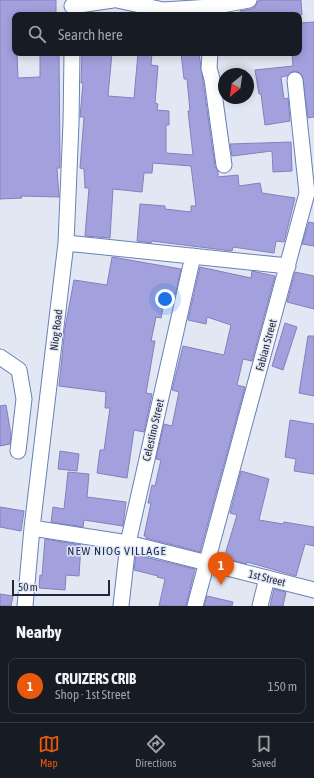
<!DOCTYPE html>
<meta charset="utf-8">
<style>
body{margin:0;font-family:"Asap Condensed",sans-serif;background:#242831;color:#f1f3f6}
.compass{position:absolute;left:218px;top:68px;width:36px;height:36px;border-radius:50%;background:#171b24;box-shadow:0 2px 10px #0003;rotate:209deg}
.scale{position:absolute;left:12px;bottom:10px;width:98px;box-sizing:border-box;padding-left:4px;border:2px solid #1d273d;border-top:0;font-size:11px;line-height:14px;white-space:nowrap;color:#1d273d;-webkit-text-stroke:3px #e2e7f4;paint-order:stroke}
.you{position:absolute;left:165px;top:299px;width:14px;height:14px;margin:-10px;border:3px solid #fff;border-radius:50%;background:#1a73e8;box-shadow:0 0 0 6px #1a73e833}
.badge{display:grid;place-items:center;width:26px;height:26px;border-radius:50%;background:#ea580c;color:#fff;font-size:13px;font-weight:700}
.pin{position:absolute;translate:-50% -33px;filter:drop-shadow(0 1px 2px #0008)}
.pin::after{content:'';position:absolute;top:21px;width:14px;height:12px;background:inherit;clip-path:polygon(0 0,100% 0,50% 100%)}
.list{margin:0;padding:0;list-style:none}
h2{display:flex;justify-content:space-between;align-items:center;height:52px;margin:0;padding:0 16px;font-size:17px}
h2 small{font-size:13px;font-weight:400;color:#9ea1a6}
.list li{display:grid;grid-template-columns:26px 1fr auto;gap:12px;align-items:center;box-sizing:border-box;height:56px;margin:0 8px 8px;padding:0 8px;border:1px solid #363941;border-radius:8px}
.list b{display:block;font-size:15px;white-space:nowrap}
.list p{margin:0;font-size:13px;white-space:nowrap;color:#9ea1a6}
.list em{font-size:13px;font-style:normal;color:#9ea1a6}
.icon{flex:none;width:22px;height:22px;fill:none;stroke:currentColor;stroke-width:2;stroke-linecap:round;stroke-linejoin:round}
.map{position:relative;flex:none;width:314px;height:606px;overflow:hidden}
.search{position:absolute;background:#171b24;box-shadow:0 2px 10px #0003;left:12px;right:12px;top:12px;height:44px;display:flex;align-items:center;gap:10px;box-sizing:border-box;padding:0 14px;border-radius:8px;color:#9ea1a6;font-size:15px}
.sheet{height:116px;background:#171b24}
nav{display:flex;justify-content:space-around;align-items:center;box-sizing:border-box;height:56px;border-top:1px solid #363941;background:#171b24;font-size:11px;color:#9ea1a6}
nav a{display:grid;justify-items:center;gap:2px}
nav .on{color:#ea580c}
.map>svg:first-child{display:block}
.building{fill:#a3a0de;stroke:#8380bb}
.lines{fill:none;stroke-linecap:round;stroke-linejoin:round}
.minor-casing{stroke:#6880b7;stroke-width:17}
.minor{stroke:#fff;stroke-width:15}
.labels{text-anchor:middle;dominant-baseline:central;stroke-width:3;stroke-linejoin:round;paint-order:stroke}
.street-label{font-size:11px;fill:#1d273d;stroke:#e2e7f4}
.neighbourhood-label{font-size:12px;letter-spacing:1px;fill:#182a59;stroke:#e2e7f4}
</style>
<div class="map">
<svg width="314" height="606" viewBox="0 0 314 606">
<rect width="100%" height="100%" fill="#e2e7f4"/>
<path class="building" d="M 0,0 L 56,0 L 56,15 L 15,15 L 15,53 L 17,53 L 18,78 L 40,77 L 40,53 L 59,53 L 60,162 L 60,168 L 57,168 L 59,197 L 21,196 L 22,198 L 0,199 Z
M 263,0 L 301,0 L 302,15 L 241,15 L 240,11 L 251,9 L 255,7 L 258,1 Z
M 314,22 L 314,117 L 308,118 L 302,75 L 298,72 L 294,71 L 289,73 L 287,76 L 281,77 L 284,99 L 288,98 L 290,121 L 265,125 L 261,94 L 259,94 L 255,70 L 293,66 L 292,53 L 299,53 L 299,23 Z
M 82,53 L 112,53 L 108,96 L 134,98 L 138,53 L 152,53 L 151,65 L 158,66 L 155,103 L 158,104 L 157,110 L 169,111 L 169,125 L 166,125 L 166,153 L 193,155 L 188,111 L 190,111 L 187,79 L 184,79 L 181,53 L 199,53 L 215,166 L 218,171 L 218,177 L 238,175 L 239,186 L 260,183 L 262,193 L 295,198 L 284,242 L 276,241 L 274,253 L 233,247 L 232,251 L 152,241 L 151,243 L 137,241 L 140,204 L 165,206 L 165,209 L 191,212 L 191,206 L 196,206 L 191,166 L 153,163 L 152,173 L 144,173 L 142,192 L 113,189 L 110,238 L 85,236 L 89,188 L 85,188 L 84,169 L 80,168 L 84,117 L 80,117 L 83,83 L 81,83 Z
M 291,142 L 292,171 L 273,172 L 272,151 L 232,156 L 230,144 Z
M 309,222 L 314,223 L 314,246 L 302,244 Z
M 112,257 L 181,269 L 175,295 L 166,293 L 161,318 L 156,317 L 151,341 L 155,341 L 146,393 L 152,394 L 144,432 L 134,430 L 127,478 L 97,473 L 100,450 L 104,450 L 110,408 L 105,408 L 106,392 L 59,386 L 65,328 L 74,280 L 107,285 Z
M 200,267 L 251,278 L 252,271 L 275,276 L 252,361 L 243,359 L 237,385 L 245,387 L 200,552 L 146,538 L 146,536 L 144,536 L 151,503 L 148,503 L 152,485 L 155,486 L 161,460 L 156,459 L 164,424 L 172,426 L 179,392 L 172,390 L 183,346 L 224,355 L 231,325 L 207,317 L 206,324 L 188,320 Z
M 295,272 L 314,276 L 314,309 L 287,302 Z
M 285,323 L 297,327 L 283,370 L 272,366 Z
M 308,336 L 314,336 L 314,396 L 299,393 Z
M 6,405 L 11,435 L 10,444 L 0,446 L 0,406 Z
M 290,420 L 314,424 L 314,474 L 294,471 L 296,459 L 285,457 Z
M 60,451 L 79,454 L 77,471 L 58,469 Z
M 241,471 L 269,479 L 259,520 L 283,524 L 284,522 L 314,527 L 314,546 L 305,544 L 296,576 L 247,562 L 246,564 L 224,558 L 237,515 L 230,513 Z
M 68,472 L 89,474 L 87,497 L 126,502 L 123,526 L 84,520 L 83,527 L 51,522 L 53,507 L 64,509 Z
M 0,507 L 24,511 L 21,531 L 0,527 Z
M 45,539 L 81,545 L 79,576 L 66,575 L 65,590 L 39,588 L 40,575 L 42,576 Z
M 136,555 L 195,569 L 186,606 L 159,606 L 165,579 L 157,577 L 158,576 L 134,570 Z
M 274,589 L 286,592 L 283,606 L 270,606 Z
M 0,594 L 13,596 L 11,606 L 0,606 Z
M 207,596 L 233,602 L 232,606 L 204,606 Z"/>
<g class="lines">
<g class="minor-casing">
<path id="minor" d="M 117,0 L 163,10 L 211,7 L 211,15
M 72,6 L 113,0
M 211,7 L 249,0
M 210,53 L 209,68 L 212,79 L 224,165
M 66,243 L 288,266
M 0,357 L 19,370 L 24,399 L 18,451
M 32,528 L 128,543 L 314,590
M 25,606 L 32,528 L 66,243 L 71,123 L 72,53
M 121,606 L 128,543 L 193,256
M 195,606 L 307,193 L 295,80
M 260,606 L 267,578"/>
</g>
<use href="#minor" class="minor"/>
</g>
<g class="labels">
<g class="street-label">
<text transform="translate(56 330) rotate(-83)">Niog Road</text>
<text transform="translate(266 345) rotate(-75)">Fabian Street</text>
<text transform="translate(153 430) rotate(-77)">Celestino Street</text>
<text transform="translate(267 578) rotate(14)">1st Street</text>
</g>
<g class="neighbourhood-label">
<text x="117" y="551">NEW NIOG VILLAGE</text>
</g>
</g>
</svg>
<svg class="compass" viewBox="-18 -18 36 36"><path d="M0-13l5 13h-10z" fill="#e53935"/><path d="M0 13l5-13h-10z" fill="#9ea1a6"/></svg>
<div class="scale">50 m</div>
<div class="you"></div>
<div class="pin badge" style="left:221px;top:585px">1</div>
<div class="search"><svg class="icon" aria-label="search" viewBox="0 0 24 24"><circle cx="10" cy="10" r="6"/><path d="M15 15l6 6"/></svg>Search here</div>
</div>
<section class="sheet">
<h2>Nearby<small></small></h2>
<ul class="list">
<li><span class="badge">1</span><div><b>CRUIZERS CRIB</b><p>Shop · 1st Street</p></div><em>150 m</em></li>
</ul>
</section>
<nav>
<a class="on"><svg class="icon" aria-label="map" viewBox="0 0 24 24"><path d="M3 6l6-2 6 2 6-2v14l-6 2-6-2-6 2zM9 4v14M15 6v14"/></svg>Map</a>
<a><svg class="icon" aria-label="directions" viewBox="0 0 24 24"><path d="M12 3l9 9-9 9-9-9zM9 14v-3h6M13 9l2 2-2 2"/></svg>Directions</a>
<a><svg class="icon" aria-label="saved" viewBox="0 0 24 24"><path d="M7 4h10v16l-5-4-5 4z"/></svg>Saved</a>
</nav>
